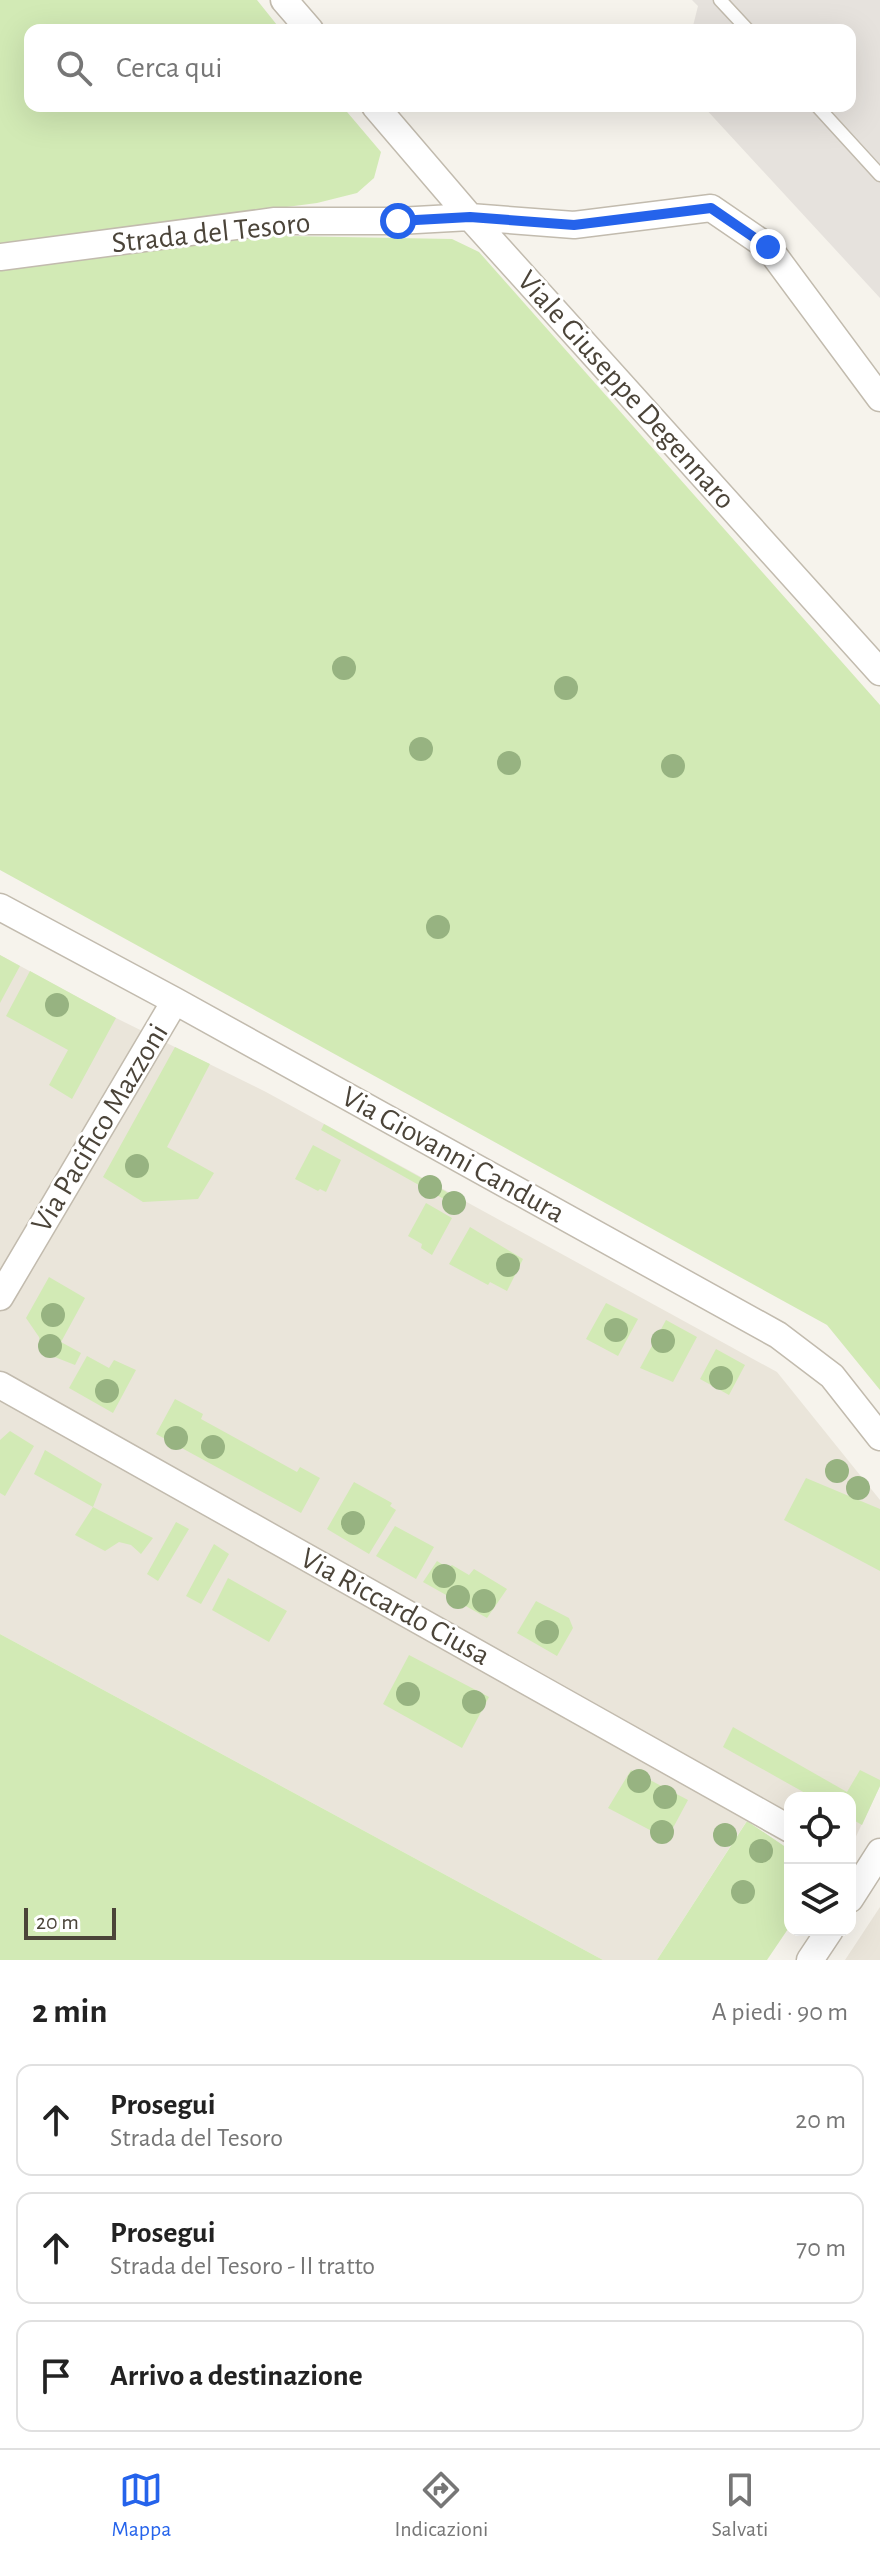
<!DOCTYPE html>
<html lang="it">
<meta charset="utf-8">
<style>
body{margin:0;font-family:"Alegreya Sans",sans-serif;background:#f2f2f2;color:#222}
.controls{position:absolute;right:24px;bottom:24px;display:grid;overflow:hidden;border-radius:16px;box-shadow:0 8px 32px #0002}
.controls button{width:72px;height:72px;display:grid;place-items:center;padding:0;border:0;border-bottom:2px solid #e0e0e0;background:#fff;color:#222;font:40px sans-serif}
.scale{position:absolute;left:24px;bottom:20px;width:92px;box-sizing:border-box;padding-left:8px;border:4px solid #4b4439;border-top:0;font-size:22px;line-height:28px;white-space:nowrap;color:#4b4439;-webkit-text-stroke:6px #fff;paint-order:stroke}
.stop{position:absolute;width:24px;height:24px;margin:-18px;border:6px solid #2563eb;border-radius:50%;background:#fff}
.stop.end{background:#2563eb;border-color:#fff;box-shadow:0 2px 8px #0008}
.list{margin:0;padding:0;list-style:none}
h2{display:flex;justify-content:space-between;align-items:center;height:104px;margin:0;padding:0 32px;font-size:34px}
h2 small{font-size:26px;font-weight:400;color:#767676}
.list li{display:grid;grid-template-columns:52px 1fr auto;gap:24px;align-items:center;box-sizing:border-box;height:112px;margin:0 16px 16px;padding:0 16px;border:2px solid #e0e0e0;border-radius:16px}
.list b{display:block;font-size:30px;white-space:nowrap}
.list p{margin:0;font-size:26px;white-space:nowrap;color:#767676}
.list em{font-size:26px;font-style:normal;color:#767676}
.icon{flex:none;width:44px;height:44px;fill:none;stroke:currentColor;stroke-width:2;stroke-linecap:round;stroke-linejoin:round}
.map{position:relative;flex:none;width:880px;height:1960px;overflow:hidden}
.search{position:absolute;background:#fff;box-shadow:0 8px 32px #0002;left:24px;right:24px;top:24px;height:88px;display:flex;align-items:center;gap:20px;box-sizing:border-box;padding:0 28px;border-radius:16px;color:#767676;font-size:30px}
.sheet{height:488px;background:#fff}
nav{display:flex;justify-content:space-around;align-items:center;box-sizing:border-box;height:112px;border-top:2px solid #e0e0e0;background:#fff;font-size:22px;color:#767676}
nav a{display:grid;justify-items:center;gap:4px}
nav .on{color:#2563eb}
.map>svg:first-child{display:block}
.residential{fill:#eae5da}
.industrial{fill:#e6e2dd}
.green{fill:#d2eab5}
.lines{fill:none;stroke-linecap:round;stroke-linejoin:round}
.service-casing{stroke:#c2bbae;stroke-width:15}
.minor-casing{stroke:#c2bbae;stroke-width:29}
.service{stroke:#fff;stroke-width:12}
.minor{stroke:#fff;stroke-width:26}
.tree{fill:#97b381}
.route{stroke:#2563eb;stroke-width:10}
.labels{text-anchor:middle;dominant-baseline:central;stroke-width:6;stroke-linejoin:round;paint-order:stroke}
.street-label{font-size:30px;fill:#4b4439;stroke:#fff}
</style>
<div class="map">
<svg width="880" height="1960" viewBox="0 0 880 1960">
<rect width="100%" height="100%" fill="#f6f3ec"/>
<path class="residential" d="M 0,955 L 116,1018 L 266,1092 L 777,1372 L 880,1500 L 880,1786 L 850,1849 L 850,1798 L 790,1798 L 790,1818 L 759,1802 L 657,1960 L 603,1960 L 0,1634 Z
M 880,1907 L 880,1960 L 845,1960 Z"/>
<path class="industrial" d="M 692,0 L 880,0 L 880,298 L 703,106 L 850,106 L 850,30 L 692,30 L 698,6 Z"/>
<path class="green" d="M 0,0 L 257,0 L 281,30 L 30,30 L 30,106 L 342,106 L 381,152 L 374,178 L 357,193 L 317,203 L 0,244 Z
M 287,236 L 452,239 L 479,252 L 880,705 L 880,1390 L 827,1325 L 0,870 L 0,271 L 234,237 Z
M 0,955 L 20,966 L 0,1003 Z
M 30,971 L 116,1018 L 72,1099 L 49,1085 L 68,1050 L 6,1016 Z
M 175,1047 L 210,1064 L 167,1147 L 214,1173 L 198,1199 L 143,1202 L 103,1177 Z
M 324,1124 L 461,1200 L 458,1207 L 321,1130 Z
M 313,1145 L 341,1160 L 326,1192 L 320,1189 L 318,1191 L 295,1179 Z
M 426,1203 L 452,1218 L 432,1255 L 421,1248 L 422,1244 L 408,1236 Z
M 470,1227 L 523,1259 L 507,1291 L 490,1282 L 488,1285 L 449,1264 Z
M 49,1277 L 85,1298 L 61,1342 L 81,1353 L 75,1365 L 42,1352 L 39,1337 L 26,1318 Z
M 606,1303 L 638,1319 L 618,1356 L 586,1339 Z
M 666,1320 L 697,1337 L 673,1382 L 640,1368 Z
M 716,1349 L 745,1365 L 729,1395 L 700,1379 Z
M 87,1356 L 109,1368 L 114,1360 L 136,1370 L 113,1413 L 69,1388 Z
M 175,1399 L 203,1414 L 201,1419 L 297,1472 L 300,1467 L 320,1478 L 301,1513 L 156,1434 Z
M 10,1431 L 34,1446 L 5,1496 L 0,1493 L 0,1440 Z
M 45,1450 L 102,1484 L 93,1507 L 153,1538 L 141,1554 L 131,1545 L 119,1542 L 105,1551 L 75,1535 L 93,1507 L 34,1474 Z
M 806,1478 L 880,1509 L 880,1571 L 784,1520 Z
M 354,1482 L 392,1503 L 390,1506 L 396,1510 L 369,1554 L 327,1529 Z
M 176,1522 L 189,1529 L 158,1581 L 147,1574 Z
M 395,1526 L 434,1547 L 416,1579 L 376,1556 Z
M 214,1544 L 229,1554 L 201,1604 L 186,1596 Z
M 437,1561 L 448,1568 L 452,1565 L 469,1575 L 474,1569 L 507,1589 L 487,1618 L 423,1582 Z
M 228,1578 L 287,1611 L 269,1642 L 212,1610 Z
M 536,1601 L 569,1618 L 573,1628 L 557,1656 L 517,1633 Z
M 0,1634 L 603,1960 L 0,1960 Z
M 409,1655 L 489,1697 L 462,1748 L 383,1704 Z
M 733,1727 L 847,1792 L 860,1770 L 880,1780 L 880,1786 L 862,1825 L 850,1818 L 850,1798 L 814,1798 L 723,1747 Z
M 631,1770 L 688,1800 L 667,1839 L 608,1808 Z
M 747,1821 L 790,1850 L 790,1926 L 767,1960 L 657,1960 Z"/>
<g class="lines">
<g class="service-casing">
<path id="service" d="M 720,0 L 748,30
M 817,106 L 880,175"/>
</g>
<g class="minor-casing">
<path id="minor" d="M 284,0 L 310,30
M 375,106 L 470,217 L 880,672
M 0,257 L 275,221 L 398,221 L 470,217 L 574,225 L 711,208 L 768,247 L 880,398
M 0,907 L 175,1001 L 778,1335 L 832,1376 L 880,1437
M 0,1297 L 175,1001
M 0,1385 L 790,1829
M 850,1899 L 880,1852
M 810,1960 L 830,1930"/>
</g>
<use href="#service" class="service"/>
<use href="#minor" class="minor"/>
</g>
<g class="tree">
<circle cx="344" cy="668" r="12"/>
<circle cx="566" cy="688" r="12"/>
<circle cx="421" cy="749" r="12"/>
<circle cx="509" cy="763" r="12"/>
<circle cx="673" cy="766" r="12"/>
<circle cx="438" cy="927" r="12"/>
<circle cx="57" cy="1005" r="12"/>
<circle cx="137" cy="1166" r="12"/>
<circle cx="430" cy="1187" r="12"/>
<circle cx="454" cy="1203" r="12"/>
<circle cx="508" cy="1265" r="12"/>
<circle cx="53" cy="1315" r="12"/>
<circle cx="616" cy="1330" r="12"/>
<circle cx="663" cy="1341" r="12"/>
<circle cx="50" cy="1346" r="12"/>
<circle cx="721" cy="1378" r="12"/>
<circle cx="107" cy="1391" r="12"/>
<circle cx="176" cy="1438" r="12"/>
<circle cx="213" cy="1447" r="12"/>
<circle cx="837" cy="1471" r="12"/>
<circle cx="858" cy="1488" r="12"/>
<circle cx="353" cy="1523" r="12"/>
<circle cx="444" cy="1576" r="12"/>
<circle cx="458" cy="1597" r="12"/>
<circle cx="484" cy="1601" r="12"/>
<circle cx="547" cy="1632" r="12"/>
<circle cx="408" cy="1694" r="12"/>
<circle cx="474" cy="1702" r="12"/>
<circle cx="639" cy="1781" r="12"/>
<circle cx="665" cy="1797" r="12"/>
<circle cx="662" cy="1832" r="12"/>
<circle cx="725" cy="1835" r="12"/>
<circle cx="761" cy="1851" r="12"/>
<circle cx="743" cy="1892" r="12"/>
</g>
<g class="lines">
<path class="route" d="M 398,221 L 470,217 L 574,225 L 711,208 L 768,247"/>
</g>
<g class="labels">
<g class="street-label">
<text transform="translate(211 233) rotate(-6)">Strada del Tesoro</text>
<text transform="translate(626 390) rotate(48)">Viale Giuseppe Degennaro</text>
<text transform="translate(100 1128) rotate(-59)">Via Pacifico Mazzoni</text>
<text transform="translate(453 1155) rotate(29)">Via Giovanni Candura</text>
<text transform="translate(395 1607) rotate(29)">Via Riccardo Ciusa</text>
</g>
</g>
</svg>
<div class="controls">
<button><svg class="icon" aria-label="locate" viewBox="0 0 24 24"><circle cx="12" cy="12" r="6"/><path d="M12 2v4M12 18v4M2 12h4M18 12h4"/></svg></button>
<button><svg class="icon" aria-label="layers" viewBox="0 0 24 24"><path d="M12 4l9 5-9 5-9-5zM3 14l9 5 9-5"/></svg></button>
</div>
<div class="scale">20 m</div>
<div class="stop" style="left:398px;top:221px"></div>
<div class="stop end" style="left:768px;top:247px"></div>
<div class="search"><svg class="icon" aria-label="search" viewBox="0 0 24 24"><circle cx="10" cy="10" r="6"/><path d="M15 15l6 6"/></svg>Cerca qui</div>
</div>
<section class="sheet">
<h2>2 min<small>A piedi · 90 m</small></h2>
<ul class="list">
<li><svg class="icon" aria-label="ahead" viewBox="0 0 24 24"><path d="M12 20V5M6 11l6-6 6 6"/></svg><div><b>Prosegui</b><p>Strada del Tesoro</p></div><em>20 m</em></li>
<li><svg class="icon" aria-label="ahead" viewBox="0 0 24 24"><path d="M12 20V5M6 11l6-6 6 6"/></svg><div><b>Prosegui</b><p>Strada del Tesoro - II tratto</p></div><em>70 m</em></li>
<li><svg class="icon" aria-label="arrive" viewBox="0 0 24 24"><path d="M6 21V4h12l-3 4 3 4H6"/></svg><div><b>Arrivo a destinazione</b></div></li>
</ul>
</section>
<nav>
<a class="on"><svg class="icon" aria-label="map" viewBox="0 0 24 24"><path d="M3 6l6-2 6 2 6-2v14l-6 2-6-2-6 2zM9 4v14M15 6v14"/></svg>Mappa</a>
<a><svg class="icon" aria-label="directions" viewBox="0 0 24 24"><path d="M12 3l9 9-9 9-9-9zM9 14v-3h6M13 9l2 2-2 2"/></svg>Indicazioni</a>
<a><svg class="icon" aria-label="saved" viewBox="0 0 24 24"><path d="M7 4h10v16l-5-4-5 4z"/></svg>Salvati</a>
</nav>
